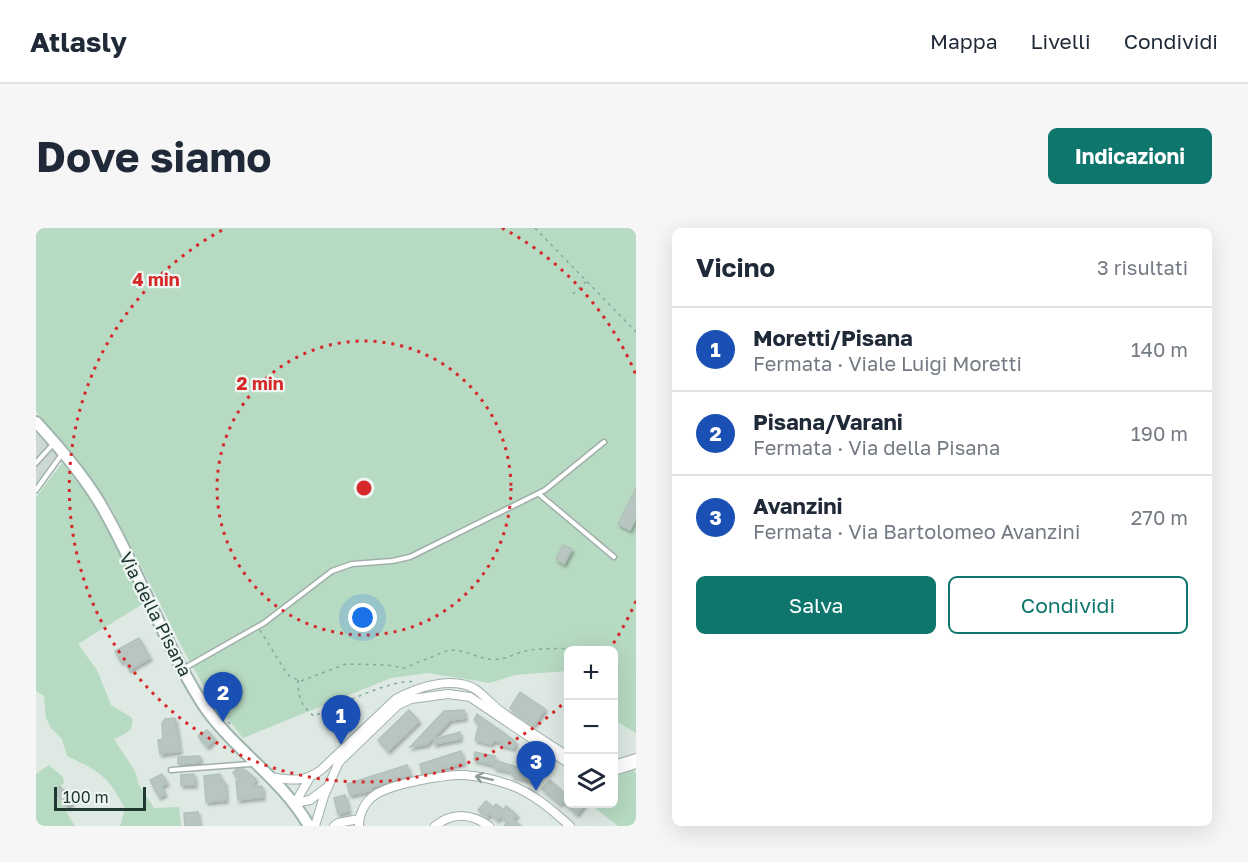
<!DOCTYPE html>
<html lang="it">
<meta charset="utf-8">
<style>
body{margin:0;font-family:"Golos Text",sans-serif;background:#f6f6f7;color:#1f2937}
.controls{position:absolute;right:18px;bottom:18px;display:grid;overflow:hidden;border-radius:9px;box-shadow:0 6px 24px #0002}
.controls button{width:54px;height:54px;display:grid;place-items:center;padding:0;border:0;border-bottom:2px solid #e0e1e3;background:#fff;color:#1f2937;font:30px sans-serif}
.scale{position:absolute;left:18px;bottom:15px;width:92px;box-sizing:border-box;padding-left:6px;border:3px solid #203832;border-top:0;font-size:16px;line-height:21px;white-space:nowrap;color:#203832;-webkit-text-stroke:4px #eef6f2;paint-order:stroke}
.you{position:absolute;left:327px;top:390px;width:21px;height:21px;margin:-15px;border:4px solid #fff;border-radius:50%;background:#1a73e8;box-shadow:0 0 0 9px #1a73e833}
.badge{display:grid;place-items:center;width:39px;height:39px;border-radius:50%;background:#0f766e;color:#fff;font-size:20px;font-weight:700}
.pin{position:absolute;translate:-50% -50px;filter:drop-shadow(0 2px 3px #0008)}
.pin::after{content:'';position:absolute;top:32px;width:21px;height:18px;background:inherit;clip-path:polygon(0 0,100% 0,50% 100%)}
.list{margin:0;padding:0;list-style:none}
h2{display:flex;justify-content:space-between;align-items:center;height:78px;margin:0;padding:0 24px;font-size:26px}
h2 small{font-size:20px;font-weight:400;color:#747a83}
.list li{display:grid;grid-template-columns:39px 1fr auto;gap:18px;align-items:center;box-sizing:border-box;height:84px;padding:0 24px;border-top:2px solid #e0e1e3}
.list b{display:block;font-size:22px;white-space:nowrap}
.list p{margin:0;font-size:20px;white-space:nowrap;color:#747a83}
.list em{font-size:20px;font-style:normal;color:#747a83}
.actions{display:flex;gap:12px;padding:18px 24px}
.actions a{flex:1;padding:14px 0;border:2px solid #0f766e;border-radius:9px;text-align:center;font-size:21px;color:#0f766e}
.actions .main{background:#0f766e;color:#fff}
.icon{flex:none;width:33px;height:33px;fill:none;stroke:currentColor;stroke-width:2;stroke-linecap:round;stroke-linejoin:round}
.map{position:relative;flex:none;width:600px;height:598px;overflow:hidden;border-radius:9px}
header{display:flex;align-items:center;gap:36px;box-sizing:border-box;height:84px;padding:0 30px;background:#fff;border-bottom:2px solid #e0e1e3}
header strong{font-size:28px}
nav{display:flex;gap:33px;margin-inline-start:auto;font-size:21px}
.intro{display:flex;align-items:center;justify-content:space-between;box-sizing:border-box;height:144px;padding:0 36px}
h1{margin:0;font-size:42px}
.button{padding:15px 27px;border-radius:9px;background:#0f766e;color:#fff;font-size:21px;font-weight:700}
main{display:flex;gap:36px;padding:0 36px}
aside{flex:1;background:#fff;border-radius:9px;box-shadow:0 6px 24px #0002}
.map>svg:first-child{display:block}
.built{fill:#ccd9d3}
.green{fill:#b7dac2}
.building{fill:#b7c6c0;stroke:#b1c2bb;stroke-width:1.5;filter:url(#shadow)}
.lines{fill:none;stroke-linecap:round;stroke-linejoin:round}
.service-casing{stroke:#a1b0ab;stroke-width:7}
.minor-casing{stroke:#a1b0ab;stroke-width:10}
.secondary-casing{stroke:#9eb4ad;stroke-width:14}
.path{stroke:#80ab9f;stroke-width:1.5;stroke-dasharray:3 4.5;stroke-linecap:butt}
.service{stroke:#fff;stroke-width:4}
.minor{stroke:#fff;stroke-width:8}
.secondary{stroke:#fff;stroke-width:10}
.oneway{stroke:#909c98}
.ring{fill:none;stroke:#d62828;stroke-width:3;stroke-dasharray:3 6}
.labels{text-anchor:middle;dominant-baseline:central;stroke-width:4.5;stroke-linejoin:round;paint-order:stroke}
.street-label{font-size:18px;fill:#203832;stroke:#eef6f2}
.centre{fill:#d62828;stroke:#eef6f2;stroke-width:3}
.ring-label{font-size:18px;text-anchor:middle;font-weight:bold;fill:#d62828;stroke:#eef6f2;stroke-width:4.5;stroke-linejoin:round;paint-order:stroke}
</style>
<header>
<strong>Atlasly</strong>
<nav><a>Mappa</a><a>Livelli</a><a>Condividi</a></nav>
</header>
<div class="intro"><h1>Dove siamo</h1><a class="button">Indicazioni</a></div>
<main>
<div class="map">
<svg width="600" height="598" viewBox="0 0 600 598">
<defs>
<filter id="shadow"><feDropShadow dx="2" dy="3" stdDeviation="1.5" flood-color="#0004"/></filter>
</defs>
<rect width="100%" height="100%" fill="#dee9e4"/>
<path class="built" d="M 0,205 L 21,227 L 0,256 Z"/>
<path class="green" d="M 0,0 L 600,0 L 600,505 L 578,492 L 578,422 L 532,422 L 532,443 L 479,447 L 454,455 L 392,445 L 355,450 L 207,510 L 190,488 L 177,475 L 149,425 L 75,279 L 38,227 L 0,184 Z
M 26,235 L 54,270 L 81,318 L 108,375 L 42,416 L 61,442 L 75,477 L 96,490 C 98,504 88,506 78,511 L 99,543 L 103,557 L 118,580 L 143,579 L 145,598 L 84,598 L 89,581 C 72,547 64,544 31,528 L 26,511 L 15,500 L 10,490 L 8,468 L 0,463 L 0,269 Z
M 13,537 L 27,549 L 28,555 L 17,563 L 39,598 L 0,598 L 0,546 Z
M 597,540 L 600,546 L 600,598 L 582,598 L 554,576 L 578,576 L 578,549 Z"/>
<path class="building" d="M 600,260 L 600,290 L 594,302 L 582,296 Z
M 527,317 L 536,321 L 528,336 L 520,331 Z
M 103,410 L 114,430 L 93,442 L 88,432 L 85,434 L 79,423 Z
M 484,464 L 509,481 L 498,497 L 474,480 Z
M 373,482 L 383,493 L 352,523 L 342,512 Z
M 428,482 L 429,490 L 414,492 L 391,516 L 374,519 L 408,483 Z
M 441,486 L 479,513 L 478,520 L 465,517 L 466,514 L 457,513 L 455,516 L 439,512 L 443,496 L 438,492 Z
M 139,490 L 144,523 L 124,526 L 122,512 L 127,511 L 126,495 L 129,491 Z
M 171,502 L 179,511 L 171,519 L 162,508 Z
M 424,504 L 424,511 L 398,516 L 398,511 Z
M 425,523 L 428,535 L 407,540 L 408,542 L 386,546 L 384,536 Z
M 439,524 L 459,528 L 458,532 L 498,544 L 496,553 L 476,548 L 477,544 L 458,540 L 458,537 L 438,532 Z
M 164,528 L 164,534 L 142,536 L 142,529 Z
M 371,537 L 374,547 L 353,553 L 334,560 L 335,562 L 314,567 L 311,556 Z
M 200,541 L 208,541 L 220,551 L 216,559 L 226,558 L 227,569 L 202,572 L 200,553 L 205,553 L 197,545 Z
M 126,546 L 131,555 L 125,558 L 129,566 L 123,569 L 114,552 Z
M 158,546 L 159,557 L 145,557 L 145,547 Z
M 184,546 L 185,554 L 189,554 L 190,572 L 170,574 L 168,548 Z
M 514,552 L 532,568 L 532,576 L 549,576 L 541,586 L 526,573 L 524,576 L 506,561 Z
M 24,558 L 36,575 L 30,579 L 18,562 Z
M 309,567 L 313,583 L 302,586 L 298,570 Z
M 450,573 L 457,579 L 460,576 L 468,582 L 470,578 L 481,587 L 477,591 L 485,598 L 468,598 L 471,594 L 464,588 L 461,592 L 454,585 L 451,589 L 442,582 Z
M 162,584 L 163,598 L 149,598 L 148,585 Z"/>
<g class="lines">
<g class="service-casing">
<path id="service" d="M 0,235 L 18,215
M 0,262 L 26,226
M 503,266 L 578,329
M 147,441 L 228,395 L 296,343 L 316,336 L 356,333 L 374,329 L 509,262 L 568,214
M 135,542 L 214,536 L 217,532"/>
</g>
<g class="minor-casing">
<path id="minor" d="M 578,537 L 600,530
M 578,543 L 600,536
M 234,549 C 254,552 268,555 285,542 L 360,471 C 381,459 416,448 439,461 C 448,467 455,476 463,482 C 486,498 509,514 532,528
M 273,551 L 259,575 L 274,572 L 290,560
M 279,598 L 288,568 L 303,534 L 362,477 L 375,471 L 412,466 L 434,469 L 532,535
M 298,598 L 302,595 L 323,591
M 323,598 C 323,586 329,573 339,567 C 354,556 410,546 429,547 C 443,548 460,552 474,557 C 497,565 516,582 534,598
M 399,598 C 417,584 434,585 453,598"/>
</g>
<g class="secondary-casing">
<path id="secondary" d="M 0,194 C 25,221 51,251 69,284 C 104,346 128,415 166,475 C 196,521 245,549 273,598"/>
</g>
<path class="path" d="M 499,0 L 600,104
M 537,66 L 551,53
M 224,402 L 251,446 L 255,449 L 265,453 L 310,436 L 351,437 L 368,440 L 413,422 C 431,421 446,434 463,431 C 474,430 484,423 494,422 C 513,420 536,420 554,422
M 262,452 C 262,469 265,478 278,488 C 300,479 356,450 378,454
M 182,483 L 195,497"/>
<use href="#service" class="service"/>
<use href="#minor" class="minor"/>
<use href="#secondary" class="secondary"/>
</g>
<defs><path id="oneway-shaft" d="M-6 0H5M1.5-3L5.5 0L1.5 3" fill="none" stroke-width="1.6" stroke-linecap="round" stroke-linejoin="round" transform="scale(1.5)"/></defs>
<use class="oneway" href="#oneway-shaft" transform="translate(448 550) rotate(-168)"/>
<g class="ring">
<circle cx="328" cy="260" r="147"/>
<path d="M600 373A294 294 0 0 1 573 422M532 471A294 294 0 1 1 190 0M466 0A294 294 0 0 1 600 147"/>
</g>
<g class="labels">
<g class="street-label">
<text transform="translate(120 386) rotate(63)">Via della Pisana</text>
</g>
</g>
<circle cx="328" cy="260" r="9" class="centre"/>
<g class="ring-label">
<text x="120" y="58">4 min</text>
<text x="224" y="162">2 min</text>
</g>
</svg>
<div class="controls">
<button>+</button>
<button>−</button>
<button><svg class="icon" aria-label="layers" viewBox="0 0 24 24"><path d="M12 4l9 5-9 5-9-5zM3 14l9 5 9-5"/></svg></button>
</div>
<div class="scale">100 m</div>
<div class="you"></div>
<div class="pin badge" style="left:305px;top:517px;background:#1a4fb4">1</div>
<div class="pin badge" style="left:187px;top:494px;background:#1a4fb4">2</div>
<div class="pin badge" style="left:500px;top:563px;background:#1a4fb4">3</div>
</div>
<aside>
<h2>Vicino<small>3 risultati</small></h2>
<ul class="list">
<li><span class="badge" style="background:#1a4fb4">1</span><div><b>Moretti/Pisana</b><p>Fermata · Viale Luigi Moretti</p></div><em>140 m</em></li>
<li><span class="badge" style="background:#1a4fb4">2</span><div><b>Pisana/Varani</b><p>Fermata · Via della Pisana</p></div><em>190 m</em></li>
<li><span class="badge" style="background:#1a4fb4">3</span><div><b>Avanzini</b><p>Fermata · Via Bartolomeo Avanzini</p></div><em>270 m</em></li>
</ul>
<div class="actions"><a class="main">Salva</a><a>Condividi</a></div>
</aside>
</main>
